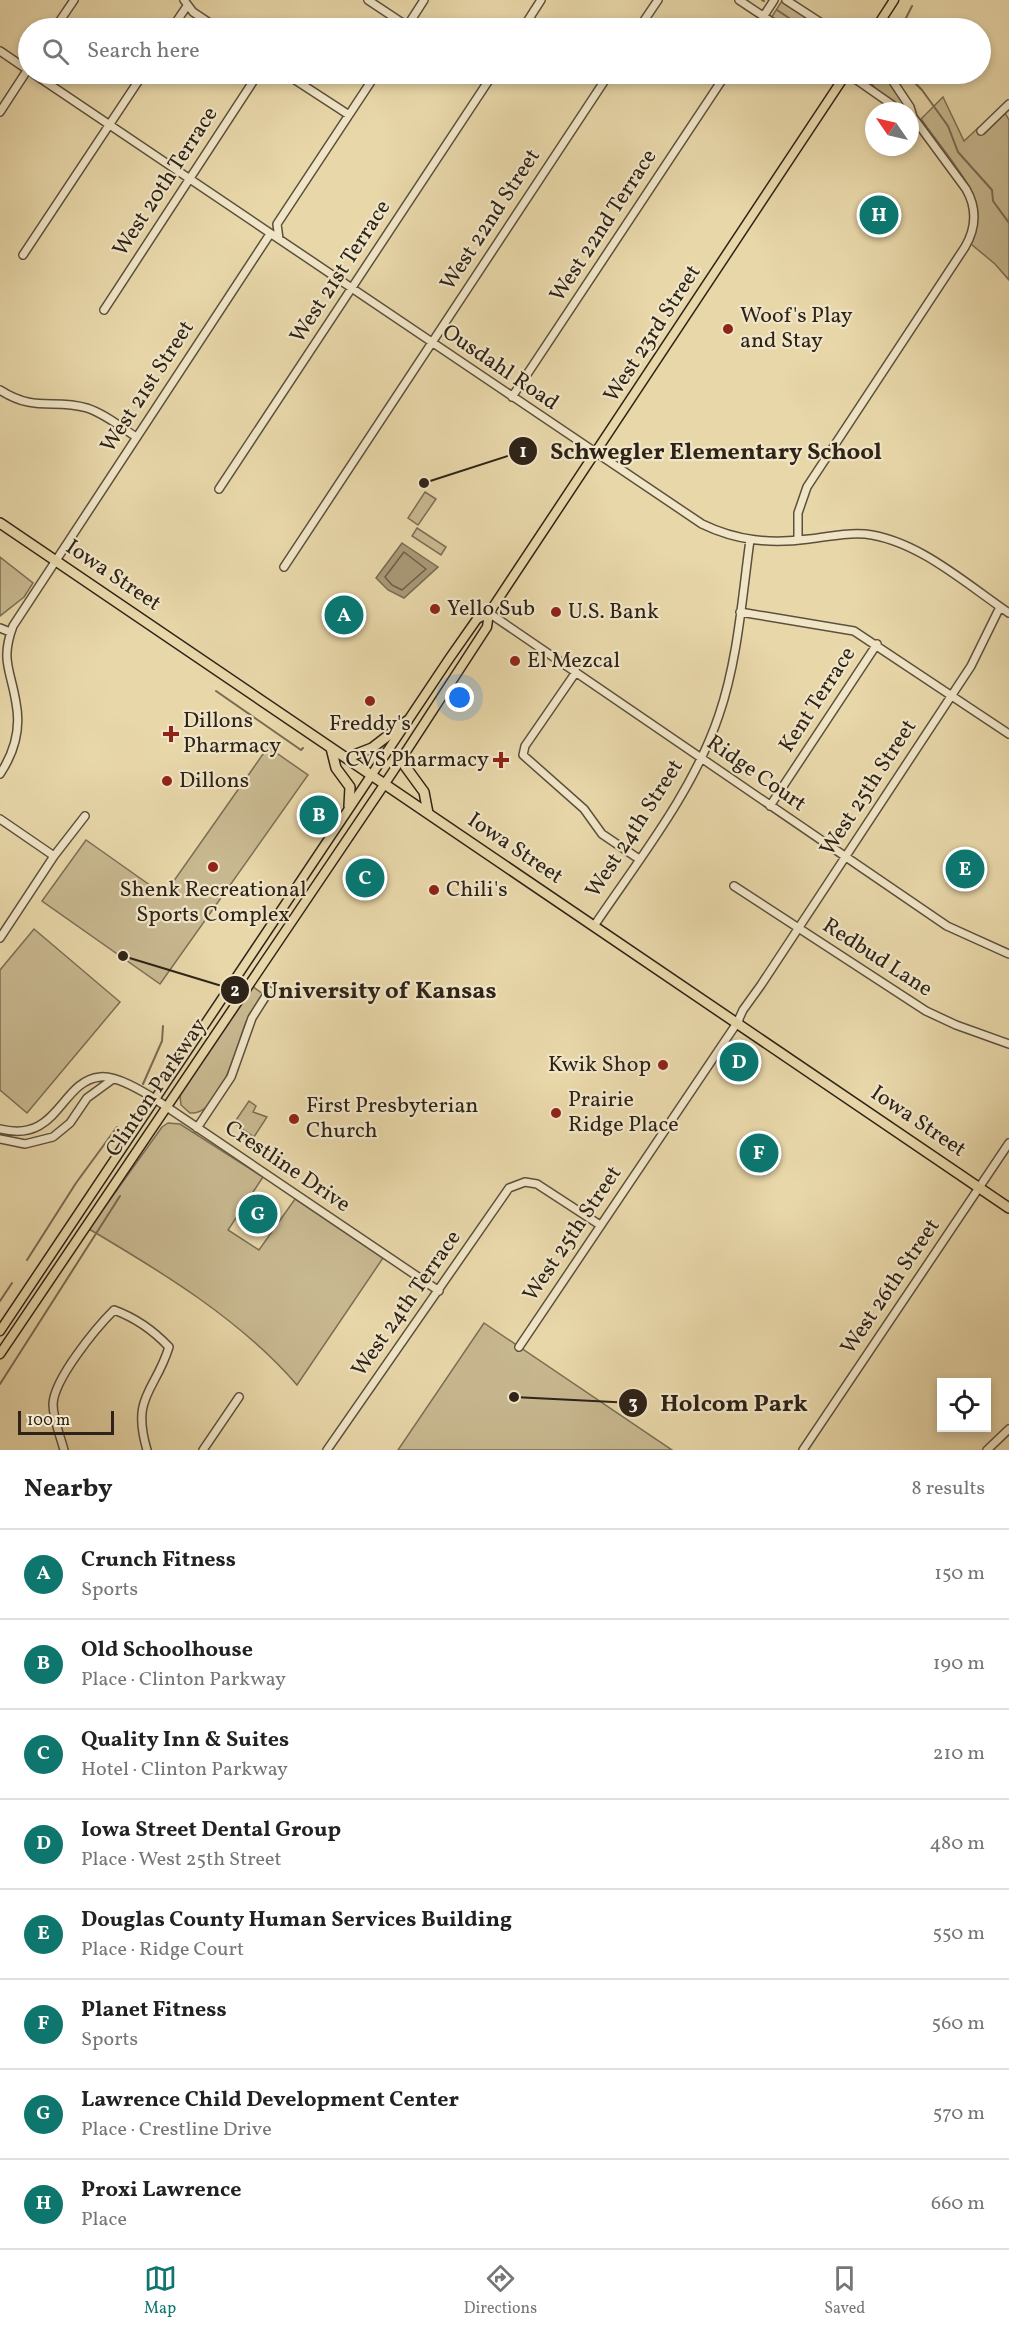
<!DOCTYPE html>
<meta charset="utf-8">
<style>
body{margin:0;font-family:Vollkorn,serif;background:#f2f2f2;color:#222}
.controls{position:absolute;right:18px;bottom:18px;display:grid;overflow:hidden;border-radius:0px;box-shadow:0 3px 9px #0003}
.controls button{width:54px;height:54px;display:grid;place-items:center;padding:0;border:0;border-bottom:2px solid #e0e0e0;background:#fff;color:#222;font:30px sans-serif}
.compass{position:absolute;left:865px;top:102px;width:54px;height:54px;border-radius:50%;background:#fff;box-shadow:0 3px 9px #0003;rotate:304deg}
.scale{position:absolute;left:18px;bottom:15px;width:96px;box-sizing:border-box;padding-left:6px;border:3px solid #2e2318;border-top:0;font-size:16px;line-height:21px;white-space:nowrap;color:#2e2318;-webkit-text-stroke:4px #f0e5c7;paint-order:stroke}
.you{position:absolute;left:460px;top:698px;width:21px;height:21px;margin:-15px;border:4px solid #fff;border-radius:50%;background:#1a73e8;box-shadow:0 0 0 9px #1a73e833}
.badge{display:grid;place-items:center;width:39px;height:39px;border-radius:50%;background:#0f766e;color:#fff;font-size:20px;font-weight:700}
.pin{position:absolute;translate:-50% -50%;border:3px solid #fff;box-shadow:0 2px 6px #0006}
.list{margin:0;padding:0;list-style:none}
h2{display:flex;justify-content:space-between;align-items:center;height:78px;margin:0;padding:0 24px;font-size:26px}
h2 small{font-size:20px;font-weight:400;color:#767676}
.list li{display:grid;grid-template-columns:39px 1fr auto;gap:18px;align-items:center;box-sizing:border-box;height:90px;padding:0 24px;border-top:2px solid #e0e0e0}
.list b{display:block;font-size:22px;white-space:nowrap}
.list p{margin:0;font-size:20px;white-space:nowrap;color:#767676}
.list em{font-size:20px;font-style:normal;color:#767676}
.icon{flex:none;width:33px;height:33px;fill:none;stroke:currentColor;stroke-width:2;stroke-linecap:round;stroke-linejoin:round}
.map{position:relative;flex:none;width:1009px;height:1450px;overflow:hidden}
.search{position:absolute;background:#fff;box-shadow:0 3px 9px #0003;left:18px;right:18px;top:18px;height:66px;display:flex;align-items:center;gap:15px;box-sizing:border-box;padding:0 21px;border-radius:33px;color:#767676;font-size:22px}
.sheet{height:798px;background:#fff}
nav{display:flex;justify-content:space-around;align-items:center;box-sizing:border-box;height:84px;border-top:2px solid #e0e0e0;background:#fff;font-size:16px;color:#767676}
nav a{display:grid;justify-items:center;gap:3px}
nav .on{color:#0f766e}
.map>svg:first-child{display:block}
.green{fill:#c8b890;stroke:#7b6e54;stroke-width:1.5}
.water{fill:#a99a78;stroke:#786a52;stroke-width:1.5}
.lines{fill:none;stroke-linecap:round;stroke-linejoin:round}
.shore{stroke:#6c5e48;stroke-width:1.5}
.stream{stroke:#786a52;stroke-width:2}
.minor-casing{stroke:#5c503c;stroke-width:10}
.major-casing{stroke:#2e2318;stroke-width:11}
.highway-casing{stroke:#2e2318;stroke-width:12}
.minor{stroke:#f0e5c7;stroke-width:7}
.major{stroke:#e8d7a9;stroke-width:8}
.highway{stroke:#e8d7a9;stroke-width:9}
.poi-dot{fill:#8f2418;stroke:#f0e5c7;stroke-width:2}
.labels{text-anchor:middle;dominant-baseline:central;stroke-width:4.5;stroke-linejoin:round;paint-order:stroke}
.street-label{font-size:22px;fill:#2e2318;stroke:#f0e5c7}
.poi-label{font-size:22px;fill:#2e2318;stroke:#f0e5c7;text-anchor:start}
.leader{fill:none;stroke:#2e2318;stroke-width:2}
.callout-dot{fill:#2e2318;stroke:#f0e5c7;stroke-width:2}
.mark-label{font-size:18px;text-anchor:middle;font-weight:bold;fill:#fff}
.callout-label{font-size:24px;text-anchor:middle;font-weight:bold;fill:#2e2318;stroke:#f0e5c7;stroke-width:4.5;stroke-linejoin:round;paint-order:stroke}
</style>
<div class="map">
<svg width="1009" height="1450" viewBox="0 0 1009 1450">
<rect width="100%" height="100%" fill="#e8d7a9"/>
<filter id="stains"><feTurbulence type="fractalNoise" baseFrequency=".00333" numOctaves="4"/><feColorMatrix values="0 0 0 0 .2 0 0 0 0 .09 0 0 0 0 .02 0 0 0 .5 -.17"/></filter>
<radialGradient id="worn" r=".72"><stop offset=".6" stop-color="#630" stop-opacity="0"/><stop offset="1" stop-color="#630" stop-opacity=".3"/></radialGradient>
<path class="green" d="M 782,1 L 784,2 L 822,28 L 787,28 L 771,18 Z
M 864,74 C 868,74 874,72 878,74 C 887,76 905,102 907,111 L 879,93 Z
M 943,97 L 964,141 L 978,128 L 984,134 L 1005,113 L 1009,120 L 1009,280 L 995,264 L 971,244 C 987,209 972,189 952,161 C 942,147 931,133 921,119 Z
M 425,492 L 436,499 L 418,525 L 408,518 Z
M 417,528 L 446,547 L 441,555 L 412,536 Z
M 0,557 L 33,583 L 24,597 L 0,616 Z
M 268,747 L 308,775 L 160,984 L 42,901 L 86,840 L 164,895 Z
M 34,929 L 120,1002 L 27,1113 L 0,1090 L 0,970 Z
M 252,986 L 263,994 C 257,1003 251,1012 246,1022 C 237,1044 221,1116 190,1113 L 181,1105 L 180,1096 L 182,1091 Z
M 249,1101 L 256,1106 L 253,1112 L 267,1117 L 254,1137 L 234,1123 Z
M 168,1123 L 180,1124 L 263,1177 L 228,1230 L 259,1250 L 295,1199 L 383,1258 L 297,1385 C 241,1320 162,1272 89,1229 L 162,1127 Z
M 484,1323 L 672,1450 L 398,1450 Z"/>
<path class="water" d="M 402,543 L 438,567 L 404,598 L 388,590 L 376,578 Z"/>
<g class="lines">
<path class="shore" d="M 404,552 L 426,569 L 402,590 L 392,585 L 385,577 Z"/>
<path class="stream" d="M 762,0 L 764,1
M 777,10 L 804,28
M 901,28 L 912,6
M 906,74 L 922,90 L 948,126 L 958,152 L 992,190 L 993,201 L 1009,223
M 216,691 L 301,750 L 303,748
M 143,1084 L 162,1041 L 163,1026
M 27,1260 L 76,1183 L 117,1127
M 0,1301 L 12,1283
M 0,1384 L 120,1196"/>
<g class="minor-casing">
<path id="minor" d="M 184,0 L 193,12 L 217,28
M 368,0 L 407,26
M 739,0 L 781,28
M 786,0 L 829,28
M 55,28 L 74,0
M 172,28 L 187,6
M 406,28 L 424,0
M 523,28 L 541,0
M 639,28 L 658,0
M 756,28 L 774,0
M 0,51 L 28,70
M 34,74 L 702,524 C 737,541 771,544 809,539 C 828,537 846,532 865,534 C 918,540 966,584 1009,613
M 286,74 L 349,115
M 848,74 L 901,111
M 0,112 L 28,69
M 981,131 L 1009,104
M 279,239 L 277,224 L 376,74
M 23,255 L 143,74
M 104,310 L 258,74
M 0,390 C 36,413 53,398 87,408 C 105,414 121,427 136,437
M 512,397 L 726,74
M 219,489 L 493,74
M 798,540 L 798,513 L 807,487 L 965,247 C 976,228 977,208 966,189 L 913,117 L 910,107 L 888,74
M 284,567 L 609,74
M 740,612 L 854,631 L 1009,734
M 489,613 L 947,926 L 1009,954
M 0,628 L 10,632
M 576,672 L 525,746 L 523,755 L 584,809 L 602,834 L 639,859
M 0,774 C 14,753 21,728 16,703 C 11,670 0,661 13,626 L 270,234
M 770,806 L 877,644
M 0,819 L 54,856
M 734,886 L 926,1011 L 956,1025 L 1009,1044
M 594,926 C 639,859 693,792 719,715 C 738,659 742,598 750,540
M 0,938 L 54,856 L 85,816
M 737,1023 L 743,1010 L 761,985 L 971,666 L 1000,607
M 197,1128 L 231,1077 L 252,1018 L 269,991
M 0,1129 C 59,1144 60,1081 100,1077 C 116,1075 142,1091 155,1099 L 439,1291
M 0,1139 L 25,1144 L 53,1137 L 70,1123 L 87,1098 L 113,1079
M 519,1347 L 739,1020
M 64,1450 C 60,1435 53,1419 53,1404 C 54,1379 96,1328 114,1310 C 136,1318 153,1330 169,1347 C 155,1392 131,1396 147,1450
M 203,1450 L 239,1397
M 327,1450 L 509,1188 L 525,1182 L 537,1184 L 600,1225
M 803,1450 L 1009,1143
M 987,1450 L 1009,1429"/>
</g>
<g class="major-casing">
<path id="major" d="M 876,28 L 894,0
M 0,1331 L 449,659 L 477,619 L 489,613
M 0,1354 L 394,770 L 487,627 L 489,613 L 846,74"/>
</g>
<g class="highway-casing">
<path id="highway" d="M 0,523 L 1009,1208
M 331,748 L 336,768 L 350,787 L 349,806
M 403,756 L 405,766 L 424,792 L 428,813
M 346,758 L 372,748 L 407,721"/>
</g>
<use href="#minor" class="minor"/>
<use href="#major" class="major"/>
<use href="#highway" class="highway"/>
</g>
<g class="poi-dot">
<circle cx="728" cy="329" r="6"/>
<circle cx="435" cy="609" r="6"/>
<circle cx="556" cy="612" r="6"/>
<circle cx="515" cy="661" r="6"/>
<circle cx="370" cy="701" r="6"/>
<path d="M168 725h6v6h6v6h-6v6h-6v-6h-6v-6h6z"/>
<path d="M498 751h6v6h6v6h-6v6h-6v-6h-6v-6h6z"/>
<circle cx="167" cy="781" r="6"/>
<circle cx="213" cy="867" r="6"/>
<circle cx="434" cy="890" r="6"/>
<circle cx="663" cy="1065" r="6"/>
<circle cx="556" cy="1113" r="6"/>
<circle cx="294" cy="1119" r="6"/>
</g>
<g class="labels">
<g class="street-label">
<text transform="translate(166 182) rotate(-57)">West 20th Terrace</text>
<text transform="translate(491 220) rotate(-57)">West 22nd Street</text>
<text transform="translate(604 226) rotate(-57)">West 22nd Terrace</text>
<text transform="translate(341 272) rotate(-57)">West 21st Terrace</text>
<text transform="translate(653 334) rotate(-57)">West 23rd Street</text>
<text transform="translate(500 368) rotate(34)">Ousdahl Road</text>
<text transform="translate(148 387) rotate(-57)">West 21st Street</text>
<text transform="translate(113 576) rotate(34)">Iowa Street</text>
<text transform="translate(818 700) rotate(-57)">Kent Terrace</text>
<text transform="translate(756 774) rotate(35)">Ridge Court</text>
<text transform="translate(869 788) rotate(-57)">West 25th Street</text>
<text transform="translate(635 829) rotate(-57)">West 24th Street</text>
<text transform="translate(515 849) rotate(34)">Iowa Street</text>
<text transform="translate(877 958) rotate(33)">Redbud Lane</text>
<text transform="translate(157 1088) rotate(-56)">Clinton Parkway</text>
<text transform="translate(918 1122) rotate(34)">Iowa Street</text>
<text transform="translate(287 1167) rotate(34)">Crestline Drive</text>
<text transform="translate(573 1234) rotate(-56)">West 25th Street</text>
<text transform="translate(891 1287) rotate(-56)">West 26th Street</text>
<text transform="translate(407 1304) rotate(-55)">West 24th Terrace</text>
</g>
<g class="poi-label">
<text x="740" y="316">Woof's Play<tspan x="740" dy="25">and Stay</tspan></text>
<text x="447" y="609">Yello Sub</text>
<text x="568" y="612">U.S. Bank</text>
<text x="527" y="661">El Mezcal</text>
<text x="183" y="721">Dillons<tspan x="183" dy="25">Pharmacy</tspan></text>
<text x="370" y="724" text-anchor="middle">Freddy's</text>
<text x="489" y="760" text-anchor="end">CVS Pharmacy</text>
<text x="179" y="781">Dillons</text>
<text x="213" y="890" text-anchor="middle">Shenk Recreational<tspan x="213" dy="25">Sports Complex</tspan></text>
<text x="446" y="890">Chili's</text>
<text x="651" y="1065" text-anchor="end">Kwik Shop</text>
<text x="568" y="1100">Prairie<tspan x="568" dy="25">Ridge Place</tspan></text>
<text x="306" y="1106">First Presbyterian<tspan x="306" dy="25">Church</tspan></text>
</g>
</g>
<path class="leader" d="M424 483L523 451M123 956L235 990M514 1397L633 1403"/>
<g class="callout-dot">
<circle cx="424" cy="483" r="6"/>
<circle cx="123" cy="956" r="6"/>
<circle cx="514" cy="1397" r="6"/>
<circle cx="523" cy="451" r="15"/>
<circle cx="235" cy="990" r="15"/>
<circle cx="633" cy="1403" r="15"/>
</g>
<g class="mark-label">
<text x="523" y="457">1</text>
<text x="235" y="996">2</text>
<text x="633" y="1409">3</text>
</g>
<g class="callout-label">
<text x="716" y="459">Schwegler Elementary School</text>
<text x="379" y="998">University of Kansas</text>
<text x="734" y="1411">Holcom Park</text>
</g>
<rect width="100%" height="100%" filter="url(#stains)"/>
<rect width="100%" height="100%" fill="url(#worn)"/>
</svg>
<div class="controls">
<button><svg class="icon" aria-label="locate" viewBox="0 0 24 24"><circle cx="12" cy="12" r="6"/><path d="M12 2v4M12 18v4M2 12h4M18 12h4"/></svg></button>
</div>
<svg class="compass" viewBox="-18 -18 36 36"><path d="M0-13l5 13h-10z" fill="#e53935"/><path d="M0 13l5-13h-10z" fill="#767676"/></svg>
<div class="scale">100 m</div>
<div class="you"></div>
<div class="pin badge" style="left:344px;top:615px">A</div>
<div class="pin badge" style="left:319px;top:815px">B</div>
<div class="pin badge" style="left:365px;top:878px">C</div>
<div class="pin badge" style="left:739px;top:1062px">D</div>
<div class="pin badge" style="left:965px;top:869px">E</div>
<div class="pin badge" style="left:759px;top:1153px">F</div>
<div class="pin badge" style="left:258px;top:1214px">G</div>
<div class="pin badge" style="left:879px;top:215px">H</div>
<div class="search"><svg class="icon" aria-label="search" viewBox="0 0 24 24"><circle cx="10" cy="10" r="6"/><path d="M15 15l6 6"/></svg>Search here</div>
</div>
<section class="sheet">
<h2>Nearby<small>8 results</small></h2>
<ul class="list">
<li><span class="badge">A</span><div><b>Crunch Fitness</b><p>Sports</p></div><em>150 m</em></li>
<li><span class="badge">B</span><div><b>Old Schoolhouse</b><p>Place · Clinton Parkway</p></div><em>190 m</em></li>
<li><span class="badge">C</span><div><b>Quality Inn &amp; Suites</b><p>Hotel · Clinton Parkway</p></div><em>210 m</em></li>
<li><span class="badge">D</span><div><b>Iowa Street Dental Group</b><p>Place · West 25th Street</p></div><em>480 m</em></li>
<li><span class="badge">E</span><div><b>Douglas County Human Services Building</b><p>Place · Ridge Court</p></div><em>550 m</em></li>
<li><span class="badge">F</span><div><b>Planet Fitness</b><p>Sports</p></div><em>560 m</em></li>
<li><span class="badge">G</span><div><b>Lawrence Child Development Center</b><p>Place · Crestline Drive</p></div><em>570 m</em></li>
<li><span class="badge">H</span><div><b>Proxi Lawrence</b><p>Place</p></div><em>660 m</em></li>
</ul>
</section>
<nav>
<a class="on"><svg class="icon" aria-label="map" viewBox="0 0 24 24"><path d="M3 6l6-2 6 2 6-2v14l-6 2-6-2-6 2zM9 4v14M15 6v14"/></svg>Map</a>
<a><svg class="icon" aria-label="directions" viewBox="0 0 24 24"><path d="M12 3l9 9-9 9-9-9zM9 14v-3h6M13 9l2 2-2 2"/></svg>Directions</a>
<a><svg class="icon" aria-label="saved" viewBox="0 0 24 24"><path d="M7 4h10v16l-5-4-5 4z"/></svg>Saved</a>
</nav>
